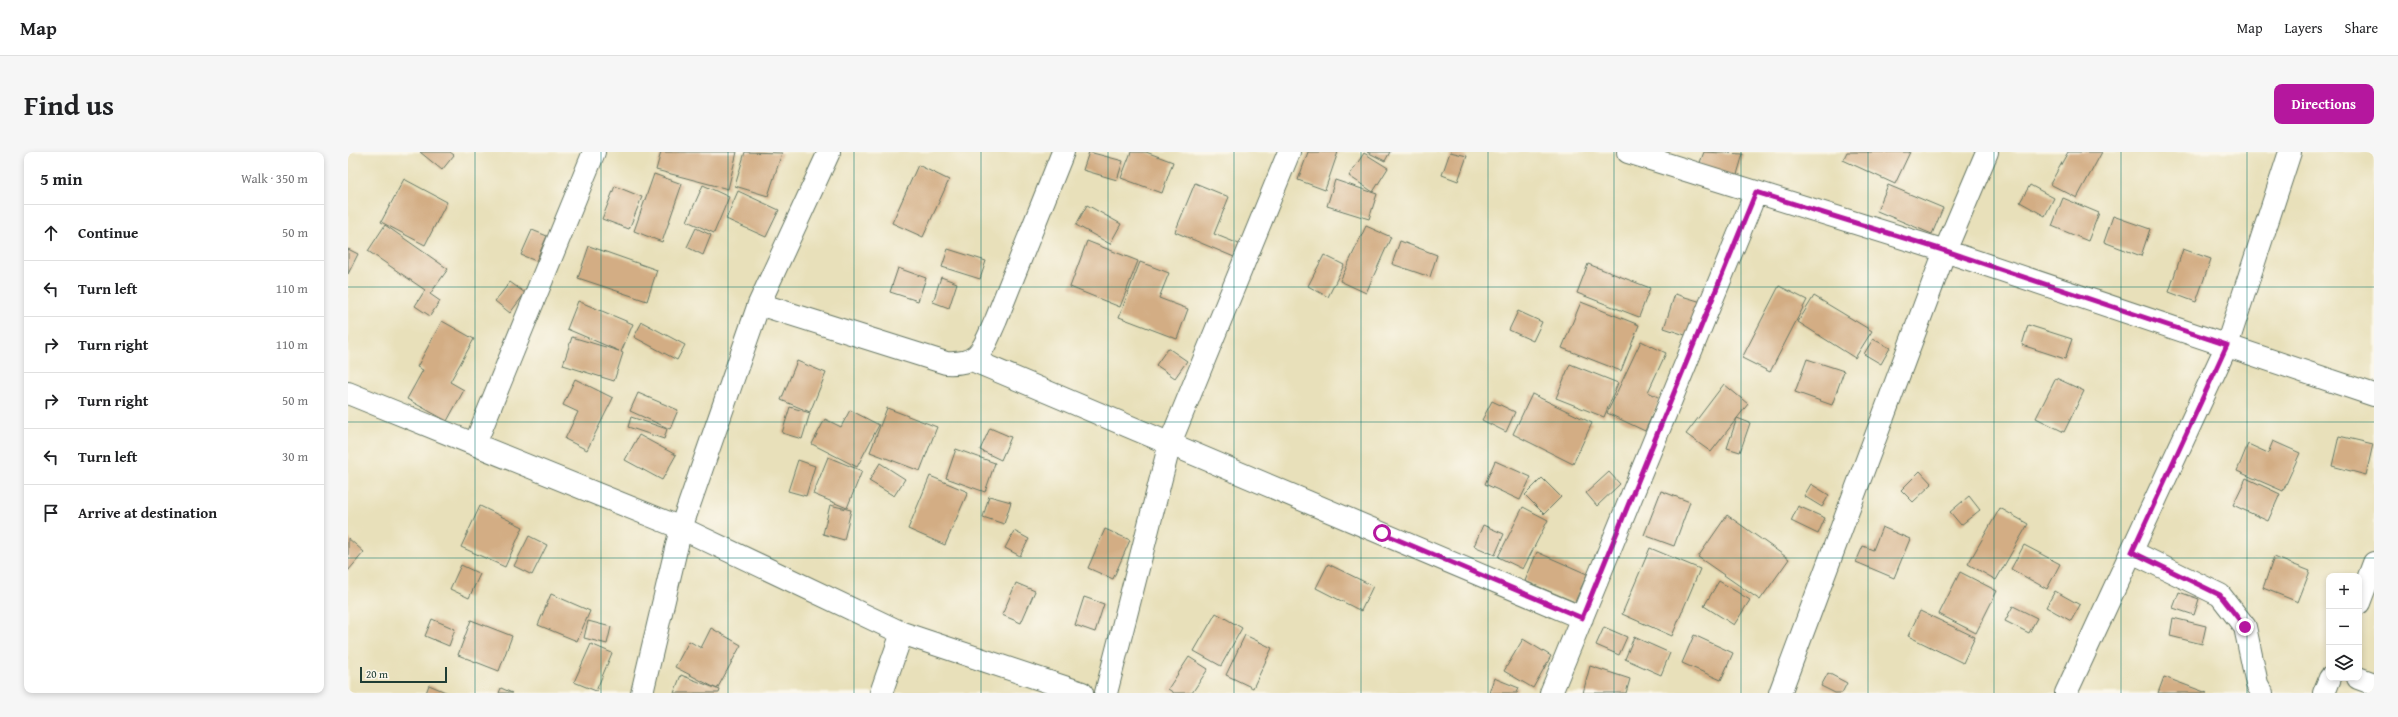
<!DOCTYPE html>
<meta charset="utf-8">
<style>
body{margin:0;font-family:"Gentium Book Plus",serif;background:#f6f6f6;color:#202124}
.controls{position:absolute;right:12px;bottom:12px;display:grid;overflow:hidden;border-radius:8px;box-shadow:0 2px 6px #0003}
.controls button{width:36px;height:36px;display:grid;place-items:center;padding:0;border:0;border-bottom:1px solid #e0e0e0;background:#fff;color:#202124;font:20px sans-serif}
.scale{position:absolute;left:12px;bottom:10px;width:87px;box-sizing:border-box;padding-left:4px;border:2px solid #1f3d34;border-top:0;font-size:11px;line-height:14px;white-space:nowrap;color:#1f3d34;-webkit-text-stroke:3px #fbf7ec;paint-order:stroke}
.stop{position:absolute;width:12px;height:12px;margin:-9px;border:3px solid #b5179e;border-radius:50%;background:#fff}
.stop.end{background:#b5179e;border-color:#fff;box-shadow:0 1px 4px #0008}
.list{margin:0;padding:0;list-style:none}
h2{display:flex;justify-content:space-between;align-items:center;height:52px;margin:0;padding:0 16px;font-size:17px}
h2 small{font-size:13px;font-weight:400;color:#757577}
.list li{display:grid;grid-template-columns:26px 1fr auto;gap:12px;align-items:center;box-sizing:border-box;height:56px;padding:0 16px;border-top:1px solid #e0e0e0}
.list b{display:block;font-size:15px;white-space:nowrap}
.list em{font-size:13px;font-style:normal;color:#757577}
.icon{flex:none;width:22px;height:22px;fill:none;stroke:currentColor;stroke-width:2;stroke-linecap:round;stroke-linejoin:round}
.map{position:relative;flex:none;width:2026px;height:541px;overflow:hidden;border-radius:8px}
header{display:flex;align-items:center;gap:24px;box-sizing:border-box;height:56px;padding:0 20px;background:#fff;border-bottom:1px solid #e0e0e0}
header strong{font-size:19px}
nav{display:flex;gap:22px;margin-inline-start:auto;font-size:14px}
.intro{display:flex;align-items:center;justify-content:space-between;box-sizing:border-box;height:96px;padding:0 24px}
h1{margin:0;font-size:28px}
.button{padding:10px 18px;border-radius:8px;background:#b5179e;color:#fff;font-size:14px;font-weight:700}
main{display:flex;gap:24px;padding:0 24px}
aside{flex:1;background:#fff;border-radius:8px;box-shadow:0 2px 6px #0003}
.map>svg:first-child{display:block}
.building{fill:#d3ad84}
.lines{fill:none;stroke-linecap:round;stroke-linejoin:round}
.minor-casing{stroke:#657663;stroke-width:24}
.minor{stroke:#fff;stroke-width:22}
.route{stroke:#b5179e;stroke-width:5}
.grid{fill:none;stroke:#0f766e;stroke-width:1;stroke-opacity:0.55}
</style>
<header>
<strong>Map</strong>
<nav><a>Map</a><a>Layers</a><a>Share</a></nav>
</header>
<div class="intro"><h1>Find us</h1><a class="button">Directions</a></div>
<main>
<aside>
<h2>5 min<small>Walk · 350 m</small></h2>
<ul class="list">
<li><svg class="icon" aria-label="ahead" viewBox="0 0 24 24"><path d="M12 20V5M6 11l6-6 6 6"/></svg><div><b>Continue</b></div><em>50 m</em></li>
<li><svg class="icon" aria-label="left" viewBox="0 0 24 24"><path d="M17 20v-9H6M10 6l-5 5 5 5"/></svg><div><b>Turn left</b></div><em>110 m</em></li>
<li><svg class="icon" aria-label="right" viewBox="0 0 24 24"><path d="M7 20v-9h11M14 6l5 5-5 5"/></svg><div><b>Turn right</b></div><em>110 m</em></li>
<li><svg class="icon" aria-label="right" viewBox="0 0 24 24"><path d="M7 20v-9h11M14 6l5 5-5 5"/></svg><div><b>Turn right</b></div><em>50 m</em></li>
<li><svg class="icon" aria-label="left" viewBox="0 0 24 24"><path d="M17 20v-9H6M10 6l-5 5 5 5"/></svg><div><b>Turn left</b></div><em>30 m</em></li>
<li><svg class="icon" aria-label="arrive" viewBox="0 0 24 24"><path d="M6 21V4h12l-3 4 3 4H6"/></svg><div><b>Arrive at destination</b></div></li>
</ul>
</aside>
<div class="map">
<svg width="2026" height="541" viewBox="0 0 2026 541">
<rect width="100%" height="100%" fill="#fbf7ec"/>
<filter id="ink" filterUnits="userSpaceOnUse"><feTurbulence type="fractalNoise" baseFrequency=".025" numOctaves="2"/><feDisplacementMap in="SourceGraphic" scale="8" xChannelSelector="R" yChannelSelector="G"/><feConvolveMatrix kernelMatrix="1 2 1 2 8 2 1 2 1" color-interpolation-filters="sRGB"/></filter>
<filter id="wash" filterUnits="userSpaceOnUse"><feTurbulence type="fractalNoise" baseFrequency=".012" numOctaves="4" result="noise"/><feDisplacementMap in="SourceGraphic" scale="16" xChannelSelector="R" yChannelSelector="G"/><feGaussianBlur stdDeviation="0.9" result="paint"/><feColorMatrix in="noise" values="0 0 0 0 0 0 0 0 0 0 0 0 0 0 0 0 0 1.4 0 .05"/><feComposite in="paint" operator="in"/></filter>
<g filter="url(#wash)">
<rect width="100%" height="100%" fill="#e8e0ba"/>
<g id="blocks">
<path class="building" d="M 72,0 L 102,0 L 106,3 L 94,18 Z
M 313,0 L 389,0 L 380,37 L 308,18 Z
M 397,0 L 434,1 L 420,44 L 387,34 Z
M 741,0 L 775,9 L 769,28 L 735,18 Z
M 783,0 L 798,0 L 825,10 L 814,41 L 773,26 Z
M 960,0 L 990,0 L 977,38 L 950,28 Z
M 1019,0 L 1042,0 L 1037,9 Z
M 1102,0 L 1119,4 L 1110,29 L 1094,23 Z
M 1356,0 L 1395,2 L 1388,26 L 1351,13 Z
M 1499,0 L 1562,0 L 1547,32 L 1495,8 Z
M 1720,0 L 1754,0 L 1729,46 L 1702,32 Z
M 1016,1 L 1040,16 L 1025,40 L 1001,24 Z
M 570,13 L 601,28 L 575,85 L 544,71 Z
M 306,22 L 334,32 L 314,90 L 286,79 Z
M 56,27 L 99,50 L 77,93 L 33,70 Z
M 987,28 L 1029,42 L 1021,67 L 979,54 Z
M 847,31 L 881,45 L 866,82 L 891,92 L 886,105 L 827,80 Z
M 355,33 L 381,45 L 366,81 L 339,69 Z
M 1540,33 L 1595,56 L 1584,82 L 1529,59 Z
M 1682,33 L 1706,46 L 1697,64 L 1672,50 Z
M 267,34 L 294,45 L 281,77 L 254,67 Z
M 390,39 L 431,58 L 418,85 L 378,67 Z
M 1715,46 L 1751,61 L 1740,89 L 1704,74 Z
M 739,53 L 773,72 L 762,92 L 728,73 Z
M 1765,64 L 1802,77 L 1793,104 L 1756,90 Z
M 37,73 L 100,117 L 82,142 L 92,149 L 82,164 L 67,154 L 77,138 L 20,99 Z
M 1018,74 L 1043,85 L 1018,141 L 992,129 Z
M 348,76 L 363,83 L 355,103 L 339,95 Z
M 184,78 L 199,84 L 188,109 L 173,103 Z
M 739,89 L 790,109 L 772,155 L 722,135 Z
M 1052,89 L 1089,103 L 1082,125 L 1044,112 Z
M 241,94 L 309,118 L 299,149 L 230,126 Z
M 0,97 L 10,102 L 0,122 Z
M 600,97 L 638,109 L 632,127 L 594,115 Z
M 1835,97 L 1863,107 L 1848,150 L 1821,140 Z
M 976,103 L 996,113 L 980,145 L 960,134 Z
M 792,110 L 821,121 L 811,146 L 840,157 L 829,187 L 771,165 Z
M 1240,112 L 1302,136 L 1291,165 L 1229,141 Z
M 550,116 L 578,126 L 570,149 L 542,140 Z
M 593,125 L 609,131 L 601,156 L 585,150 Z
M 162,130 L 177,141 L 162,161 L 147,149 Z
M 1431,134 L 1459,148 L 1422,220 L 1394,206 Z
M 1327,142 L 1357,151 L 1346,186 L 1316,176 Z
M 1466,144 L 1524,179 L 1507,206 L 1450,170 Z
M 230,149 L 285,172 L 273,200 L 275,201 L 266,229 L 215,213 L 224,185 L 271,199 L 219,177 Z
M 1233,150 L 1291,173 L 1273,219 L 1214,196 Z
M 1170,159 L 1194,170 L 1185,189 L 1161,178 Z
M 94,169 L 126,187 L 102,230 L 116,238 L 99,269 L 59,247 L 75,218 L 69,215 Z
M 294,170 L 337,193 L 329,208 L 286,185 Z
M 1680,173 L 1724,187 L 1717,207 L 1674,193 Z
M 1525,187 L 1542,196 L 1533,212 L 1516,202 Z
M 1293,189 L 1318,201 L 1300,240 L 1312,246 L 1297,279 L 1259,261 Z
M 820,196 L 839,209 L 827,226 L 808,213 Z
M 1459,207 L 1496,219 L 1484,253 L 1447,240 Z
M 449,209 L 478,221 L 462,260 L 433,248 Z
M 1222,212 L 1270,231 L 1256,265 L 1208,246 Z
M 1708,226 L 1736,239 L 1716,280 L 1688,266 Z
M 227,227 L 265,246 L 239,298 L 217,287 L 230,260 L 215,253 Z
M 1376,232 L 1400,252 L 1363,300 L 1338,282 Z
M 290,241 L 330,258 L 322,277 L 282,259 Z
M 1184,242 L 1244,271 L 1225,312 L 1165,282 Z
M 1144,249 L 1167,260 L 1158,280 L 1134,268 Z
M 442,255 L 462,261 L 454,287 L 434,281 Z
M 539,256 L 589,275 L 572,319 L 522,300 Z
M 502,258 L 531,273 L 509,315 L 464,292 L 477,267 L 493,275 Z
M 283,265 L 319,277 L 316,287 L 280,275 Z
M 1389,266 L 1402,271 L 1392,300 L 1379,296 Z
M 642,276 L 663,285 L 653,308 L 632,298 Z
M 291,283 L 328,303 L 314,328 L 277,308 Z
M 1991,284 L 2025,292 L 2018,323 L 1984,314 Z
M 1925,289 L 1952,301 L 1935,339 L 1889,319 L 1900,292 L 1920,301 Z
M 608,297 L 647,311 L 637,340 L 598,326 Z
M 480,305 L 514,319 L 499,356 L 465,342 Z
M 450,308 L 467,314 L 458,344 L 440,339 Z
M 1147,309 L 1183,325 L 1172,348 L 1137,332 Z
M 532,311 L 557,327 L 546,344 L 521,329 Z
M 1572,319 L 1584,332 L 1565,350 L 1553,338 Z
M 1261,320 L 1272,332 L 1249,354 L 1238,341 Z
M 582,324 L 620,340 L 597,393 L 560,377 Z
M 1194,326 L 1213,345 L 1196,362 L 1177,343 Z
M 1898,326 L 1932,342 L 1920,369 L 1885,353 Z
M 1463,332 L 1481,343 L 1474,355 L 1456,344 Z
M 1313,339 L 1342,350 L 1326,394 L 1296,383 Z
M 641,344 L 663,350 L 656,372 L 635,365 Z
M 1621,344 L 1632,358 L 1613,373 L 1602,360 Z
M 482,353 L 503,358 L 496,388 L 475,382 Z
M 132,354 L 175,375 L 157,415 L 113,395 Z
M 1450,354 L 1477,366 L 1470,382 L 1443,369 Z
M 1175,355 L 1200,368 L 1175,417 L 1150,405 Z
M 1652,356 L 1680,372 L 1648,428 L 1620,412 Z
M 1379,363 L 1441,407 L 1412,448 L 1350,405 Z
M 1135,373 L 1156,382 L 1147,403 L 1126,394 Z
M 1534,375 L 1562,387 L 1546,426 L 1508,410 L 1515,394 L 1525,398 Z
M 757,377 L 782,388 L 765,427 L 740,416 Z
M 666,379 L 681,387 L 672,404 L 657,396 Z
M 181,384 L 199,393 L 184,423 L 166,414 Z
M 0,386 L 16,400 L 0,419 Z
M 1676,393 L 1712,412 L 1699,437 L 1663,417 Z
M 1302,396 L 1352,417 L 1324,484 L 1274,462 Z
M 1189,400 L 1239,422 L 1227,450 L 1177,429 Z
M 1926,405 L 1962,419 L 1950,450 L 1915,436 Z
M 980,412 L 1025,434 L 1013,459 L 968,436 Z
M 113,413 L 132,422 L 121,446 L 102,437 Z
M 1612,420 L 1649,439 L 1628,481 L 1591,462 Z
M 1371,429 L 1402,448 L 1386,473 L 1356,454 Z
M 668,431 L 687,439 L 673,471 L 654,463 Z
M 1707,439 L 1732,453 L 1723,469 L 1698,455 Z
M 1831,440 L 1851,447 L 1846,463 L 1825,456 Z
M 203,442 L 242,459 L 229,489 L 190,473 Z
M 736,445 L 756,452 L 747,480 L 727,473 Z
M 1665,454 L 1689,466 L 1681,481 L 1657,469 Z
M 1572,459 L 1627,485 L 1615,511 L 1560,484 Z
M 868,461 L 894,476 L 873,514 L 846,499 Z
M 1825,466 L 1858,474 L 1854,492 L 1822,484 Z
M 84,467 L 107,477 L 101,494 L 77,484 Z
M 123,468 L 164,484 L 151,519 L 110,503 Z
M 240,469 L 263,475 L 259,492 L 236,486 Z
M 1256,475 L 1279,485 L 1271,503 L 1248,493 Z
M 363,476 L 393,493 L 369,537 L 327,515 L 341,489 L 353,496 Z
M 897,483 L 924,496 L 905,536 L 878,523 Z
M 1346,483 L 1385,501 L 1373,528 L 1334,511 Z
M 1286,485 L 1322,501 L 1313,523 L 1277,507 Z
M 1175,487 L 1203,504 L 1185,536 L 1156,519 Z
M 243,492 L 264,501 L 248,539 L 226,530 Z
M 841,505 L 860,517 L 844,541 L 826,541 L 820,537 Z
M 1242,514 L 1282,527 L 1278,541 L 1235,541 Z
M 1480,521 L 1499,531 L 1494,541 L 1487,541 L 1473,534 Z
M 333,523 L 372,538 L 371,541 L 326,541 Z
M 1816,525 L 1859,541 L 1810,541 Z
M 1146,526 L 1171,536 L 1169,541 L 1141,541 Z
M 81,533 L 100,541 L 78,541 Z
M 153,536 L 164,541 L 151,541 Z"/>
</g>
</g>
<g filter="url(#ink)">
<use href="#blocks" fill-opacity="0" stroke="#657663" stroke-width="1"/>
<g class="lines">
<g class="minor-casing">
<path id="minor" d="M 1280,0 L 1597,99 L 2026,243
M 411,152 L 598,211 C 633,213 635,196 648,168 L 715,0
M 624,208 L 1234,466
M 0,241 L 333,376 L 554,481 L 734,541
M 127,292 L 246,0
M 1784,400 L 1872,443 L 1897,475 L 1909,532 L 1914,541
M 2011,451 L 2026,411
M 2010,526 L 2026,532
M 294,541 L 333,376 L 411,152 L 481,0
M 533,541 L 554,481
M 758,541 L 822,291 L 941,0
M 1203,541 L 1408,40
M 1432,541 L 1597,99 L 1639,0
M 1718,541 L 1879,193 L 1942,0
M 1976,541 L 1982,526"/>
</g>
<use href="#minor" class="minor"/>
</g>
</g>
<g class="lines" filter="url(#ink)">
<path class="route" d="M 1034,381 L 1234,466 L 1408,40 L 1598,99 L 1879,193 L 1784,400 L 1872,443 L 1897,475"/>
</g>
<path class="grid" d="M 127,0 L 127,541M 253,0 L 253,541M 380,0 L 380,541M 506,0 L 506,541M 633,0 L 633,541M 760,0 L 760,541M 886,0 L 886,541M 1013,0 L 1013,541M 1140,0 L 1140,541M 1266,0 L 1266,541M 1393,0 L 1393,541M 1520,0 L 1520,541M 1646,0 L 1646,541M 1773,0 L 1773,541M 1899,0 L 1899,541M 0,135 L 2026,135M 0,270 L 2026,270M 0,406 L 2026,406"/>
</svg>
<div class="controls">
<button>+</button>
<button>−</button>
<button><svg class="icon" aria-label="layers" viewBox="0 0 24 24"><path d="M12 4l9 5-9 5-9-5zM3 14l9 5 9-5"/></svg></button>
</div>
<div class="scale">20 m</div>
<div class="stop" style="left:1034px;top:381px"></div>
<div class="stop end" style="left:1897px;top:475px"></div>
</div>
</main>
